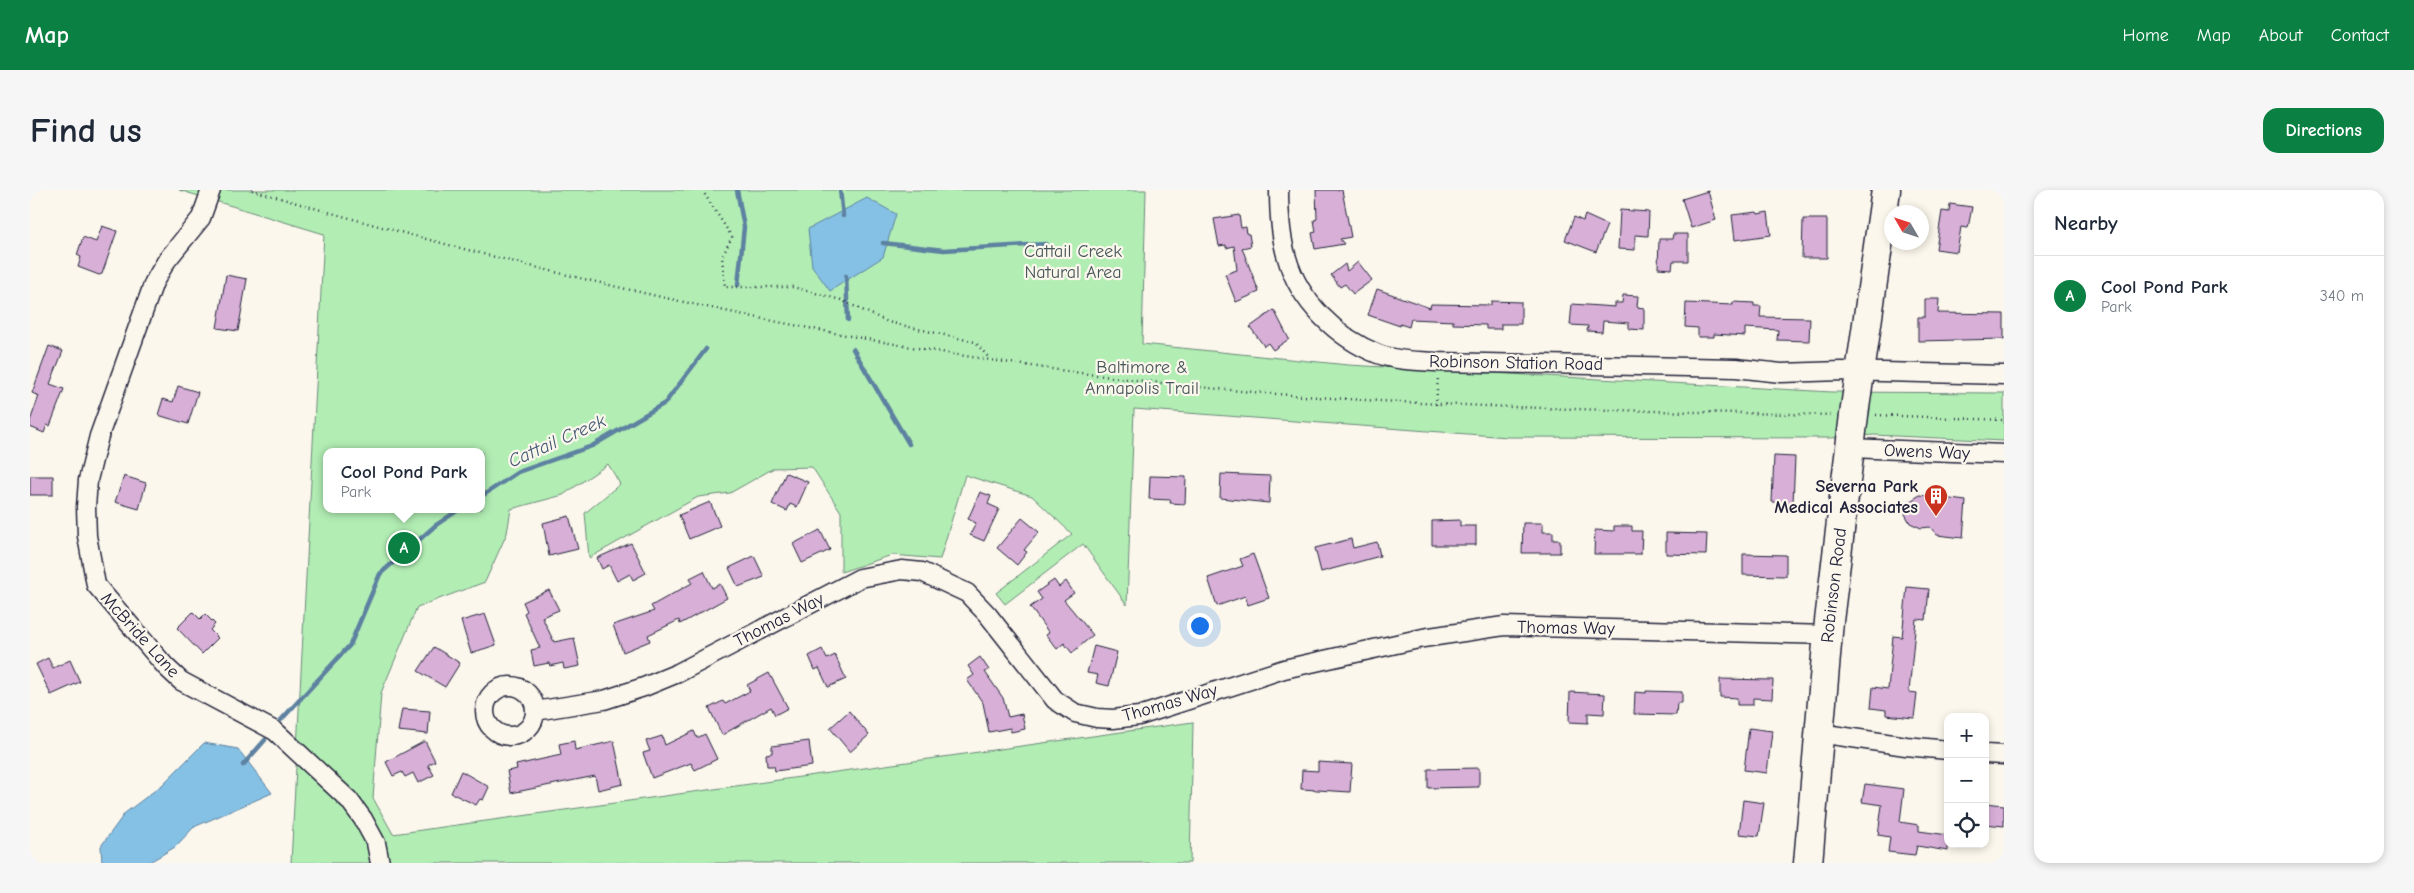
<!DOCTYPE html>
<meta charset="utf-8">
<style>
body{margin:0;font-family:"Comic Neue",sans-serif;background:#f6f6f7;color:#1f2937}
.controls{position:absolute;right:15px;bottom:15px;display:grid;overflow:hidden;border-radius:10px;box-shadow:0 2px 8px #0003}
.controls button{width:45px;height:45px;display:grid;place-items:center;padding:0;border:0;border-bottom:1px solid #e0e1e3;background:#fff;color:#1f2937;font:25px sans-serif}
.compass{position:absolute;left:1854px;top:15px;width:45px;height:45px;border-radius:50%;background:#fff;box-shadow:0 2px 8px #0003;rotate:309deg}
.you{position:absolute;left:1169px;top:435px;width:18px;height:18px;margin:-12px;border:4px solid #fff;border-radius:50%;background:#1a73e8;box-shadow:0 0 0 8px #1a73e833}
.badge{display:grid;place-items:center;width:32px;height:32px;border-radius:50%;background:#0b8043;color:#fff;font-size:16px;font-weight:700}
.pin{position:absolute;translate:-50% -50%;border:2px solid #fff;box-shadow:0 1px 5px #0006}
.popup{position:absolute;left:293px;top:258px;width:162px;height:65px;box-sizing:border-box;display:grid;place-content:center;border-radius:10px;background:#fff;filter:drop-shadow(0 1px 4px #0005);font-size:16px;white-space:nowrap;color:#747a83}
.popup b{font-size:19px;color:#1f2937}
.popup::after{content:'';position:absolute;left:50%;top:100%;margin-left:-10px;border:10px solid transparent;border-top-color:#fff}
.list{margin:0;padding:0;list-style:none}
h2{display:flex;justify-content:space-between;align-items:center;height:65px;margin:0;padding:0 20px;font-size:21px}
h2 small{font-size:16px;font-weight:400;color:#747a83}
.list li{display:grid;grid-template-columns:32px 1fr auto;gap:15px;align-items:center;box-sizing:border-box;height:80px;padding:0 20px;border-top:1px solid #e0e1e3}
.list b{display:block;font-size:19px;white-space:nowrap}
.list p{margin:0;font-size:16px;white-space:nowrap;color:#747a83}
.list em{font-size:16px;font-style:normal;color:#747a83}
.icon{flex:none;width:28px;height:28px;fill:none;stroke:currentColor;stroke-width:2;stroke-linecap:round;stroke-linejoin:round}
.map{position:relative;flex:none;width:1974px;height:673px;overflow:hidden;border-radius:15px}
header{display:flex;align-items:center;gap:30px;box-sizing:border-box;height:70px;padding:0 25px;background:#0b8043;color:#fff}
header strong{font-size:24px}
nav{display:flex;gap:28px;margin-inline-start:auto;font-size:18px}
.intro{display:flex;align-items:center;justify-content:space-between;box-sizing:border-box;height:120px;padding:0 30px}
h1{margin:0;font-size:35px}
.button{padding:12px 22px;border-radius:15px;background:#0b8043;color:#fff;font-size:18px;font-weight:700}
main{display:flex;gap:30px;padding:0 30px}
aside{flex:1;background:#fff;border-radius:15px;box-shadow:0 2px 8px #0003}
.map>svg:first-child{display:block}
.green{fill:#b2eeb4;stroke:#6a8878;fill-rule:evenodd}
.water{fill:#85c1e4;stroke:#5d81a0}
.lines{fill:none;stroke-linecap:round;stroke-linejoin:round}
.stream{stroke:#5d81a0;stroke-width:4.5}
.building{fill:#d7afd7;stroke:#22223b}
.minor-casing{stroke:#22223b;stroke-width:21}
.primary-casing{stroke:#22223b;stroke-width:31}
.path{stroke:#22223b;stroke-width:2.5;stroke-dasharray:1 4;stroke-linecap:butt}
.minor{stroke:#fbf7ec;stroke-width:18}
.primary{stroke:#fbf7ec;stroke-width:28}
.labels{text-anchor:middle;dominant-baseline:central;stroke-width:4.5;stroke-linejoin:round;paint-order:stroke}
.park-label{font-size:18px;fill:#465559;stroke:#fbf7ec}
.street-label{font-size:18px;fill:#22223b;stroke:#fbf7ec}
.poi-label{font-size:18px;font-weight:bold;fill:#22223b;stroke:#fbf7ec;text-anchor:end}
.water-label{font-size:19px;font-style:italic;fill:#455a76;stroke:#fbf7ec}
</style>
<header>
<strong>Map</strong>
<nav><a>Home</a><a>Map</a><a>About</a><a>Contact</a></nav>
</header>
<div class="intro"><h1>Find us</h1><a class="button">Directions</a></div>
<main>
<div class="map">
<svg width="1974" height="673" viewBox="0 0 1974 673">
<rect width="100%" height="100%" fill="#fbf7ec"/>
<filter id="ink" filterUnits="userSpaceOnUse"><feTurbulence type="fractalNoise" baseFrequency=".02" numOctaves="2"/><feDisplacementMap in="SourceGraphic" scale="10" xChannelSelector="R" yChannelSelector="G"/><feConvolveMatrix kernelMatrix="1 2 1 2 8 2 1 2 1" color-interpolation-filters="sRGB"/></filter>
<g filter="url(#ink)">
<path class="green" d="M 149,0 L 1116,0 L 1112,154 L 1318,175 L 1802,202 L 1974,203 L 1974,251 L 1844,245 L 1800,248 L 1478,247 L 1104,219 L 1097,415 L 1053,354 L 975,414 L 966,403 L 1042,344 L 1002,306 L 935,285 L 910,369 L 862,365 L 811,382 L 811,322 L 782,277 L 744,278 L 700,303 L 668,307 L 559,368 L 555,323 L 590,294 L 578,274 L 533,305 L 481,319 L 477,343 L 455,392 L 387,417 L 351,503 L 343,608 L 363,644 L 1163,532 L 1160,673 L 261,673 L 294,44 ZM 296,262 L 452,262 L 452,319 L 296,319 Z"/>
<path class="water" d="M 837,8 L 866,24 L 853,67 L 800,101 L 782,76 L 778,39 Z
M 174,553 L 208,559 L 242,603 L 164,637 L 145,657 L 118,673 L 72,673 L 71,656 L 95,623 L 132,595 Z"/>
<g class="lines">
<path class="stream" d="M 707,0 L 714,37 L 708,95
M 810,0 L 813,26
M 853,53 L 914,60 L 1016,54
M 816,86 L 818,130
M 823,159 L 879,254
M 452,306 L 488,282 L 562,256 L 635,213 L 676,159
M 251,530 L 320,455 L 350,384 L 406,335 L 430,319
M 213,575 L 235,550"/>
</g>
<path class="building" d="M 1286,0 L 1312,0 L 1321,47 L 1310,49 L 1314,54 L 1285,59 L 1282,43 L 1286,42 L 1284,30 L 1287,29 Z
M 1678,1 L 1686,30 L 1661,38 L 1652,9 Z
M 1920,14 L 1942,17 L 1938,38 L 1931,37 L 1927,62 L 1906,59 L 1912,21 L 1919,22 Z
M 1590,20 L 1619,22 L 1618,46 L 1605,45 L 1605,60 L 1588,59 Z
M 1727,22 L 1728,24 L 1738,22 L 1741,45 L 1705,50 L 1702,25 Z
M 1209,25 L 1211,38 L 1216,37 L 1217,44 L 1219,44 L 1221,56 L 1212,58 L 1229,102 L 1206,112 L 1195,84 L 1207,80 L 1204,56 L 1196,58 L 1196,55 L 1189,56 L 1184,29 Z
M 1555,25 L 1577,35 L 1566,62 L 1535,50 L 1544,27 L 1553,31 Z
M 1773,29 L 1797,29 L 1797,68 L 1772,68 Z
M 72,36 L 87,41 L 72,84 L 69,85 L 48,77 L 51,67 L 47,65 L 53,47 L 66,52 Z
M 1643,44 L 1658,44 L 1658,71 L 1643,71 L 1642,79 L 1628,78 L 1629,49 L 1642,49 Z
M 1328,72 L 1342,90 L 1323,104 L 1315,94 L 1310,97 L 1301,85 L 1315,74 L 1317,81 Z
M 196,85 L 217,89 L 208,141 L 187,138 Z
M 1347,99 L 1400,118 L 1401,114 L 1461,115 L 1461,111 L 1491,112 L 1491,134 L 1471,134 L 1471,139 L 1456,139 L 1456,135 L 1423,134 L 1423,131 L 1381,129 L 1379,137 L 1370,134 L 1370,136 L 1338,125 Z
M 1593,105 L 1608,106 L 1607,117 L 1614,118 L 1614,140 L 1599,139 L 1599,133 L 1573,131 L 1572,142 L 1557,141 L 1558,136 L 1540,135 L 1542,114 L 1585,117 L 1585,113 L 1592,113 Z
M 1895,109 L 1909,109 L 1908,123 L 1974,124 L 1974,149 L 1888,151 L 1888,127 L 1895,127 Z
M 1703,112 L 1724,113 L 1724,116 L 1731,116 L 1730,127 L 1780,128 L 1779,151 L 1747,150 L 1748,140 L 1715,138 L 1715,146 L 1684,144 L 1684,147 L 1668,147 L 1668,138 L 1655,137 L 1656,113 L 1703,115 Z
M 1244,120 L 1259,149 L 1243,160 L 1238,153 L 1234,156 L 1220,137 Z
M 19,156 L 33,161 L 20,194 L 34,199 L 20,236 L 17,235 L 14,243 L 0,237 L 0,231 L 9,206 L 2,203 Z
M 148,196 L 168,202 L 158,234 L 128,225 L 133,209 L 143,212 Z
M 1744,266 L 1765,267 L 1763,313 L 1742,312 Z
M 756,283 L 778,292 L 767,317 L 760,314 L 757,321 L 742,314 Z
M 1191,284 L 1240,286 L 1239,313 L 1190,308 Z
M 0,286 L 23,286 L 23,305 L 0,305 Z
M 94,286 L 116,293 L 109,319 L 85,312 Z
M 1120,286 L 1156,287 L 1155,314 L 1140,313 L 1141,310 L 1119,309 Z
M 950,302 L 961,306 L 958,314 L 969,319 L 954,351 L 940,345 L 946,333 L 938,329 Z
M 1890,305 L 1936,311 L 1933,348 L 1907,345 L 1900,337 L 1891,338 L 1880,333 L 1875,324 L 1877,313 Z
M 680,312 L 690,336 L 659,349 L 649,325 Z
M 539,326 L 548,359 L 519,366 L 513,333 Z
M 992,328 L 1009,342 L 994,360 L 997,362 L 987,375 L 967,358 Z
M 1430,330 L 1430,336 L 1446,336 L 1446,355 L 1402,355 L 1402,331 Z
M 1493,333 L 1513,333 L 1513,342 L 1523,342 L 1523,350 L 1530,350 L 1530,363 L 1492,363 Z
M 1584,336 L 1602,336 L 1602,341 L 1612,341 L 1611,364 L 1564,364 L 1565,340 L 1584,341 Z
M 790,340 L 800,360 L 772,373 L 763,354 Z
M 1636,343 L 1677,344 L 1676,365 L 1636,364 Z
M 1321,349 L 1323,358 L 1347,352 L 1350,366 L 1291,382 L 1285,358 Z
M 601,353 L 616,383 L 603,390 L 600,384 L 587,391 L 579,375 L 572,379 L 567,368 Z
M 1223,364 L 1239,408 L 1218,415 L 1215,406 L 1187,416 L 1178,388 L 1213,376 L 1210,369 Z
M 1713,364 L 1756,365 L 1756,386 L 1713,385 Z
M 724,366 L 734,387 L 708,397 L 699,378 Z
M 674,381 L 682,398 L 690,394 L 697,408 L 650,434 L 649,430 L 618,445 L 620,451 L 593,462 L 583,435 L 624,421 L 621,416 L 662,393 L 660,388 Z
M 1024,390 L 1029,397 L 1036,391 L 1044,403 L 1034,410 L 1063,445 L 1042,463 L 1034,453 L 1027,459 L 1016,445 L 1019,443 L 1000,417 L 1012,409 L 1007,402 Z
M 1877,397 L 1899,399 L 1896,430 L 1886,429 L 1879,502 L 1887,503 L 1884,528 L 1856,525 L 1856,520 L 1841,518 L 1843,497 L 1858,499 L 1863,446 L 1872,447 Z
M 519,400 L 529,420 L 512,427 L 524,452 L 544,448 L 550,476 L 534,479 L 533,473 L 520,476 L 519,473 L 504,476 L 501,460 L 510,458 L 494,423 L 497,421 L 493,412 Z
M 163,422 L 170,429 L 175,424 L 185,434 L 180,440 L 188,448 L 172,464 L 147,438 Z
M 455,424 L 466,455 L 441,463 L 431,431 Z
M 1064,456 L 1087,462 L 1079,496 L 1066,493 L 1068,485 L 1057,483 Z
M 404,457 L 430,473 L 415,497 L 388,481 Z
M 792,459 L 797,469 L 805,465 L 816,489 L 798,497 L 789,478 L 785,480 L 779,466 Z
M 950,467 L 959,480 L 955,482 L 973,508 L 978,527 L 992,524 L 995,539 L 981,542 L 980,538 L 959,542 L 953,513 L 937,490 L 944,485 L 938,476 Z
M 18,468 L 23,478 L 40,470 L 50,492 L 21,505 L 6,474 Z
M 739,483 L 758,518 L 745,525 L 741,517 L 692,545 L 679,518 L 693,511 L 695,514 L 720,501 L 717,495 Z
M 1690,489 L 1743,490 L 1742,509 L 1723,508 L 1723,515 L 1707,515 L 1707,508 L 1690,507 Z
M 1616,501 L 1652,502 L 1652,513 L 1647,513 L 1646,525 L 1604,524 L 1605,502 L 1616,503 Z
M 1540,502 L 1575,504 L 1574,524 L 1558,523 L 1558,533 L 1539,532 Z
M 372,519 L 400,521 L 398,544 L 368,541 Z
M 819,521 L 839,545 L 820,562 L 800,538 Z
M 1719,538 L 1742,541 L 1737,583 L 1714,580 Z
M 664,541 L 667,548 L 675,544 L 687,569 L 665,580 L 661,573 L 622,588 L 613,563 L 620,561 L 616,551 L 632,546 L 635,555 Z
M 395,551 L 405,571 L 398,575 L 404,585 L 388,593 L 383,583 L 375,587 L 372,582 L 363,586 L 356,572 Z
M 544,551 L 545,560 L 584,551 L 593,594 L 568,600 L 565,586 L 481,603 L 477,581 L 487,579 L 486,575 L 531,565 L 529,554 Z
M 779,551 L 782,576 L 745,581 L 744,576 L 737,576 L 736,564 L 742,563 L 742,556 Z
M 1288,572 L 1322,574 L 1320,602 L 1271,599 L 1272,580 L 1288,581 Z
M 1449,578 L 1449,597 L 1398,598 L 1398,579 Z
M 431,581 L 459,597 L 453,610 L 450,609 L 446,615 L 421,603 Z
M 1835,594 L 1874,599 L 1870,632 L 1889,635 L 1889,641 L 1918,645 L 1918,661 L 1887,656 L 1885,665 L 1858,662 L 1860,647 L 1848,645 L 1852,615 L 1832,612 Z
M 1713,610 L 1734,613 L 1729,646 L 1709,644 Z
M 1955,613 L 1974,615 L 1974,636 L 1955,634 Z"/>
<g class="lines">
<g class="minor-casing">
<path id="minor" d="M 181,0 L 171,28 L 137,70 L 124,92 L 69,246 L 58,290 L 56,317 L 57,346 L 66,395 L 136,477 L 151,491 L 245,541 L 319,610 L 333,629 L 346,653 L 350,673
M 1249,0 C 1249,23 1250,46 1257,68 C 1269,111 1307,148 1348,164 C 1367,171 1389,171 1409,172 L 1706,178 L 1751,183 L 1812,181 L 1974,185
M 1819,258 L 1974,264
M455 521a25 25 0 1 1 50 0a25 25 0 1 1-50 0Z
M 505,521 L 574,510 L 614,497 L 648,483 L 830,388 L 872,380 L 892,382 L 937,403 L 958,425 L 1025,510 L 1045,523 L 1067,528 L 1083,529 L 1109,526 L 1254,479 L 1393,448 L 1474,436 L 1798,445
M 1789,543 L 1876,556 L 1918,560
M 1955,564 L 1974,565"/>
</g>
<g class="primary-casing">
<g id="primary">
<path id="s1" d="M 1778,673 L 1799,431 L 1824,225 L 1856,0"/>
</g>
</g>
<path class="path" d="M 222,0 C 528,90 841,162 1159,196 C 1373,218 1588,220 1803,225
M 672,0 L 702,47 L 692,67 L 695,97 L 763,97 L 811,110 L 858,132 L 945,152 L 960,169
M 1406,215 L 1408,187
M 1846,225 L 1974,230"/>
<use href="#minor" class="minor"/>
<use href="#primary" class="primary"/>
</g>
</g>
<defs>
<g id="building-pin" transform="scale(1.25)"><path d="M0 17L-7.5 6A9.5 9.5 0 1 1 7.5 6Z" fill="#c8321e" stroke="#fbf7ec"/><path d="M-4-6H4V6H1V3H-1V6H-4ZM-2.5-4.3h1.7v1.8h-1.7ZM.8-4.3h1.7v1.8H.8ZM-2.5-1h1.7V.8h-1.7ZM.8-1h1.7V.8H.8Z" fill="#fff"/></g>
</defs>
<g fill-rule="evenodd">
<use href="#building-pin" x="1906" y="306"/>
</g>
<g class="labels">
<g class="park-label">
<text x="1043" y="61">Cattail Creek<tspan x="1043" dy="21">Natural Area</tspan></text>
<text x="1112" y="177">Baltimore &amp;<tspan x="1112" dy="21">Annapolis Trail</tspan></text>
</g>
<g class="street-label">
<text transform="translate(1486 173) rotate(1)">Robinson Station Road</text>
<text transform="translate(1897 262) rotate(2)">Owens Way</text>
<text stroke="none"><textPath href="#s1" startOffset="279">Robinson Road</textPath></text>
<text transform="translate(749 430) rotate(-27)">Thomas Way</text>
<text transform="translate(1536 438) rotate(1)">Thomas Way</text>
<text transform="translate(110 445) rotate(48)">McBride Lane</text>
<text transform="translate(1140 513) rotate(-16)">Thomas Way</text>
</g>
<g class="poi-label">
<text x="1888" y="296">Severna Park<tspan x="1888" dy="21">Medical Associates</tspan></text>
</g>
<g class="water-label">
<text transform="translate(527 251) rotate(-24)">Cattail Creek</text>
</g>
</g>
</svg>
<div class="controls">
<button>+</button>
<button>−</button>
<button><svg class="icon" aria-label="locate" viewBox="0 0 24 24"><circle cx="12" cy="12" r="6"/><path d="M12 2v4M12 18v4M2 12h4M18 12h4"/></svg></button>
</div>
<svg class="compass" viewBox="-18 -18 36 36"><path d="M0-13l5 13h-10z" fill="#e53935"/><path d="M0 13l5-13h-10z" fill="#747a83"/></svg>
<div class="you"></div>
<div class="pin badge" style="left:374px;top:358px">A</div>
<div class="popup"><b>Cool Pond Park</b>Park</div>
</div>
<aside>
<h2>Nearby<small></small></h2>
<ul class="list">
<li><span class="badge">A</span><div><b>Cool Pond Park</b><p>Park</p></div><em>340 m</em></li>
</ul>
</aside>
</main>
